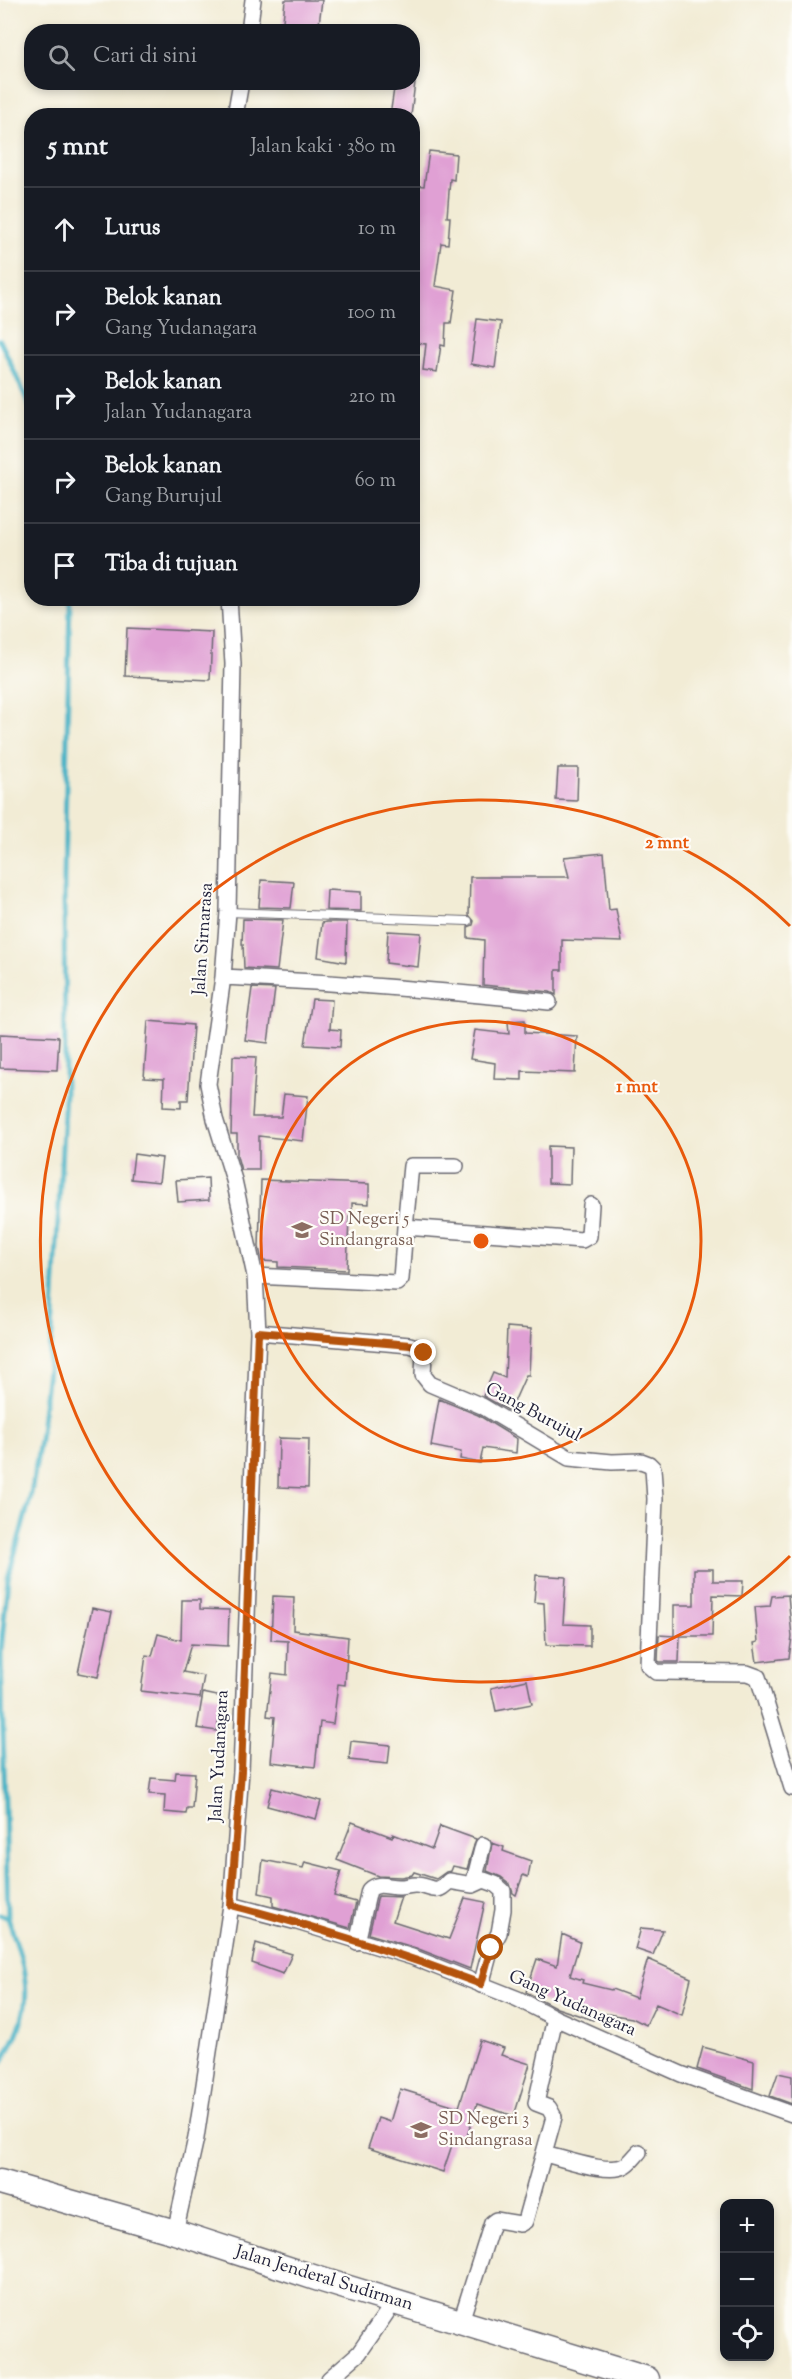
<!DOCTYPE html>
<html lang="id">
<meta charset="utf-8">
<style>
body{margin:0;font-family:"Sorts Mill Goudy",serif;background:#242831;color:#f1f3f6}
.controls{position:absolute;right:18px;bottom:18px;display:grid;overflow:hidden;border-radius:12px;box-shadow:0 3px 9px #0003}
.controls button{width:54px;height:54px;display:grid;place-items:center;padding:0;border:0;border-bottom:2px solid #363941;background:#171b24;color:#f1f3f6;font:30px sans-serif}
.stop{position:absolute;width:18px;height:18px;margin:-14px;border:4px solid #b45309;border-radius:50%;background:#fff}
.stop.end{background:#b45309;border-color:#fff;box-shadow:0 2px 6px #0008}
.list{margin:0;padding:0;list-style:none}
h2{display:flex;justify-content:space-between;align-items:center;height:78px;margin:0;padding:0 24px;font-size:26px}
h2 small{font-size:20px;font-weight:400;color:#9ea1a6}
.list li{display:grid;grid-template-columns:39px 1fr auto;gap:18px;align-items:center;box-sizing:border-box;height:84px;padding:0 24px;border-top:2px solid #363941}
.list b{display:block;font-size:22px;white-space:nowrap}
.list p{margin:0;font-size:20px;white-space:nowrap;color:#9ea1a6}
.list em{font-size:20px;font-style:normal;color:#9ea1a6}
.icon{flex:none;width:33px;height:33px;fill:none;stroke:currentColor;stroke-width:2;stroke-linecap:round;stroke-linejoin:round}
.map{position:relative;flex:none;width:792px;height:2379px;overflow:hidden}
.search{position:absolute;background:#171b24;box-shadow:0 3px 9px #0003;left:24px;top:24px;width:396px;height:66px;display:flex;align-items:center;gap:15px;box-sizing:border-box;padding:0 21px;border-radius:24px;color:#9ea1a6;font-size:22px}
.panel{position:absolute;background:#171b24;box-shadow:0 3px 9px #0003;left:24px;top:108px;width:396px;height:498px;border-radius:24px}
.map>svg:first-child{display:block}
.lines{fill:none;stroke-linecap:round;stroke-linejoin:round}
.stream{stroke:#48b3c6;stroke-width:5}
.building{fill:#e0a0d4}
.service-casing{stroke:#6b6971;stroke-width:10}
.minor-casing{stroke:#6b6971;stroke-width:18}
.trunk-casing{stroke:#6b6971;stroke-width:27}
.service{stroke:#fff;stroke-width:8}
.minor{stroke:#fff;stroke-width:15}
.trunk{stroke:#fff;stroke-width:24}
.route{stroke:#b45309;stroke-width:8}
.ring{fill:none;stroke:#e8590c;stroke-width:3}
.labels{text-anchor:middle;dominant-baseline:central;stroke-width:4.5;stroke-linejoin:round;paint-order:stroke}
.street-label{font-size:18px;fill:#22223b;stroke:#fdfcf7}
.education-label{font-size:18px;fill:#785e54;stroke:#fdfcf7;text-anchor:start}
.centre{fill:#e8590c;stroke:#fdfcf7;stroke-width:3}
.ring-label{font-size:18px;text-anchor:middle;font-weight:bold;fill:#e8590c;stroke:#fdfcf7;stroke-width:4.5;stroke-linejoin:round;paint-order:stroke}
</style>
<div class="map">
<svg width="792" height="2379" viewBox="0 0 792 2379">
<rect width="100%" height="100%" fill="#fdfcf7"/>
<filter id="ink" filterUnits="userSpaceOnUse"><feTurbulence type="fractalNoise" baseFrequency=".0167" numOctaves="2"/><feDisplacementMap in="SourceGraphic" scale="12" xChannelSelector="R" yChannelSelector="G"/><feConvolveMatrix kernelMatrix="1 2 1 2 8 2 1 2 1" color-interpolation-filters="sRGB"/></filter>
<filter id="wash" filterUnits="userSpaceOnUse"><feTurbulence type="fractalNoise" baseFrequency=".008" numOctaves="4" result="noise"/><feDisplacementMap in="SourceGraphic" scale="24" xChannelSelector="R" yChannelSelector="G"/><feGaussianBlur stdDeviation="1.35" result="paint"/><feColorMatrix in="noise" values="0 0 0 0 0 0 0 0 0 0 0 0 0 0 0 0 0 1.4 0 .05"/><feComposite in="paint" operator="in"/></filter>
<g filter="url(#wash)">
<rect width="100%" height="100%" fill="#f2ecd5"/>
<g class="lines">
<path class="stream" d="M 0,340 L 32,411
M 0,1914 L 8,1918 C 29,1979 37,2007 0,2065
M 8,1918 L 1,1652 L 8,1578 L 30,1499 L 40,1441 L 52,1334 L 65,1092 L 64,878 L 70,598"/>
</g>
<g id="blocks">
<path class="building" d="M 285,0 L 322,0 L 318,32 L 282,32 Z
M 395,82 L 415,82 L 411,116 L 390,116 Z
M 429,151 L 456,154 L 454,180 L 450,179 L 447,217 L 450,217 L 448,244 L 441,243 L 435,286 L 456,290 L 451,323 L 446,323 L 445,346 L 441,345 L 437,372 L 423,370 L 426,344 L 415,343 L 418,314 L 412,313 L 412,185 L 424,186 Z
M 477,319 L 501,322 L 495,368 L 471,364 Z
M 127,628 L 212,632 L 210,680 L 125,676 Z
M 558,768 L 578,768 L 577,801 L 556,800 Z
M 604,853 L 609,910 L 616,909 L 622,942 L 562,940 L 562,970 L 556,970 L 556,995 L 550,992 L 483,985 L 484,940 L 468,938 L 468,927 L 473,925 L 474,921 L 469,915 L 470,877 L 569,877 L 564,857 Z
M 261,880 L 294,882 L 291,908 L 259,907 Z
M 327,890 L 361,892 L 361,911 L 326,910 Z
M 243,919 L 283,920 L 277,970 L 244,968 L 243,944 L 242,944 Z
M 326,922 L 347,922 L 346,962 L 318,957 L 322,923 Z
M 388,931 L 421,933 L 418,967 L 386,963 Z
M 252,988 L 275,989 L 268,1043 L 245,1040 Z
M 312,999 L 332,1000 L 330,1029 L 341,1030 L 340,1047 L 305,1045 Z
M 525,1020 L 525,1033 L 577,1036 L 575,1073 L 522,1071 L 522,1080 L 494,1079 L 495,1063 L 470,1059 L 475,1030 L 509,1034 L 508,1021 Z
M 148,1021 L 193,1025 L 188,1100 L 181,1100 L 181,1108 L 163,1107 L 164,1079 L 144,1078 Z
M 0,1034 L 59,1037 L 57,1070 L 0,1068 Z
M 233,1056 L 256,1057 L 252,1117 L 281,1117 L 284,1094 L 308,1096 L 303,1141 L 259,1136 L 259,1170 L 241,1170 L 237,1156 L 237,1134 L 231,1134 Z
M 548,1146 L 571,1147 L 570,1184 L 548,1183 Z
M 134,1154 L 162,1158 L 159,1182 L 131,1179 Z
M 208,1178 L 209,1200 L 178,1202 L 176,1180 Z
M 261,1180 L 369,1184 L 369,1204 L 352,1203 L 352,1217 L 349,1217 L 347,1270 L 278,1267 L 278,1262 L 262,1261 L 259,1247 Z
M 507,1327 L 531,1329 L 529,1375 L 526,1375 L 510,1411 L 483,1396 L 493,1373 L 505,1378 Z
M 439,1399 L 478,1415 L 517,1439 L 516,1453 L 483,1448 L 480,1463 L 460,1459 L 461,1452 L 431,1446 Z
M 279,1438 L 309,1439 L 308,1488 L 278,1487 Z
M 694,1569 L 713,1569 L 713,1581 L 743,1581 L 742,1596 L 713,1595 L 712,1636 L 680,1636 L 679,1662 L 660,1662 L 658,1661 L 659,1635 L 674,1636 L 674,1605 L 694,1605 Z
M 536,1575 L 566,1577 L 563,1624 L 590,1625 L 590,1646 L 546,1645 L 544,1603 L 534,1602 Z
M 788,1595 L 792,1637 L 789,1658 L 757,1662 L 754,1643 L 758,1642 L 755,1607 L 770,1606 L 772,1596 Z
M 273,1596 L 294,1597 L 293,1630 L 348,1637 L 345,1685 L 338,1684 L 333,1724 L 320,1722 L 315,1767 L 271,1762 L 275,1717 L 267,1716 L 272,1673 L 287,1675 L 288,1641 L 271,1640 Z
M 182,1600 L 200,1600 L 200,1609 L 229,1610 L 228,1646 L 191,1644 L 183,1672 L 204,1676 L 200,1698 L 141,1691 L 146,1655 L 152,1656 L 158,1634 L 181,1640 Z
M 92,1608 L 112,1612 L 98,1677 L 78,1673 Z
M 527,1680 L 532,1704 L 496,1711 L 491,1688 Z
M 203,1693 L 222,1697 L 217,1731 L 197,1728 Z
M 351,1741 L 390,1745 L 388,1764 L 349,1760 Z
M 176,1772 L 195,1773 L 192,1808 L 187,1808 L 186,1814 L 164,1812 L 165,1795 L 149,1794 L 151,1778 L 175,1780 Z
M 272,1788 L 321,1801 L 316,1819 L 267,1806 Z
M 352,1822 L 392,1837 L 393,1834 L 432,1849 L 440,1826 L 476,1839 L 467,1869 L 453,1866 L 451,1871 L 446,1872 L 436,1879 L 414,1872 L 412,1875 L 401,1877 L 378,1876 L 337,1860 Z
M 492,1843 L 504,1847 L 503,1851 L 531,1861 L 528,1877 L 523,1875 L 516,1895 L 513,1893 L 510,1884 L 501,1877 L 487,1871 Z
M 263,1860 L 303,1868 L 305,1862 L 341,1871 L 334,1896 L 356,1902 L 350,1928 L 273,1906 L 273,1896 L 259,1893 Z
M 378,1896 L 401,1897 L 393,1921 L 449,1939 L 465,1898 L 485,1902 L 470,1969 L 416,1948 L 369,1934 Z
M 641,1928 L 663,1930 L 653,1955 L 635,1949 Z
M 562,1934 L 580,1942 L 570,1976 L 583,1980 L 582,1983 L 611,1990 L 612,1989 L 636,1998 L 648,1959 L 691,1978 L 682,2015 L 656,2004 L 646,2025 L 632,2018 L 596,2012 L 593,2020 L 557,2008 L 526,1992 L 537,1959 L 557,1966 Z
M 256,1943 L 292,1954 L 283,1974 L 252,1963 Z
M 480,2040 L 504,2048 L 501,2055 L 530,2064 L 514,2116 L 477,2104 L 465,2143 L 454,2139 L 443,2172 L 368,2148 L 378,2118 L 390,2122 L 400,2089 L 459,2107 Z
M 703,2047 L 754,2061 L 753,2089 L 697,2069 Z
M 778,2073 L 792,2076 L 792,2104 L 770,2096 Z"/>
</g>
</g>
<g filter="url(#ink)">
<use href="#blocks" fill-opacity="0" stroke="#6b6971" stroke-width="1.5"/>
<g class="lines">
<g class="service-casing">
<path id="service" d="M 228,912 L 468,921"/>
</g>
<g class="minor-casing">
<path id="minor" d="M 249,32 L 253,0
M 235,116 L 241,82
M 223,977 C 332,982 441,990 549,1002
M 405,1227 L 411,1166 L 456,1166
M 255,1276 L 397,1283 L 401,1279 L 405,1227 L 582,1240 L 589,1236 L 591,1205
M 258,1332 L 410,1345 L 419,1348 L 424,1353 L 423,1375 L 430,1384 L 482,1406 L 569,1458 L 612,1462 L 641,1461 L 649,1464 L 653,1468 L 655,1499 L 648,1665 L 656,1672 L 747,1673 L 758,1677 L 792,1788
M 473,1885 L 484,1880 L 495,1884 L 503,1891 L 503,1910 L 499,1933 L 491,1948 L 481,1985
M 231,1905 L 297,1922 L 412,1957 L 518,1999 L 555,2018 L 681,2074 L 792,2114
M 357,1942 L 369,1890 C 378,1881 389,1888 400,1887 C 405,1887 410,1885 415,1885 C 432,1885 434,1897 449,1881 L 473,1885 L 483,1845
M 544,2154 C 563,2158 610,2176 626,2165 C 631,2162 635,2156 639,2152
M 175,2232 L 196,2138 L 231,1905 L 241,1771 L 258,1332 L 255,1276 L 234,1180 L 215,1119 L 208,1084 L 223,977 L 228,912 L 233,664 L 229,598
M 461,2321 L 492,2223 L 496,2220 L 520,2224 L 525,2221 L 554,2117 L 549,2108 L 536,2103 L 555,2018
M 329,2379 L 359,2353 L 394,2302"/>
</g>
<g class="trunk-casing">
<path id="trunk" d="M 0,2182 L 175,2232 L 319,2279 L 647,2379"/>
</g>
<use href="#service" class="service"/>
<use href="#minor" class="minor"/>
<use href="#trunk" class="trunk"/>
</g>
</g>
<g class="lines" filter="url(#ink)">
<path class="route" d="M 424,1353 L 419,1348 L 410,1345 L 258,1332 L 241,1771 L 231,1905 C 316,1927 399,1953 481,1984 L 491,1948"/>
</g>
<g class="ring">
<circle cx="481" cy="1241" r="220"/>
<path d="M790 1556A441 441 0 1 1 790 926"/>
</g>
<defs>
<g id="school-bare" transform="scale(1.62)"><path d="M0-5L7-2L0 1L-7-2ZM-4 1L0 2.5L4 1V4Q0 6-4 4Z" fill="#8d6e63" stroke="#fdfcf7" stroke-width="2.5" paint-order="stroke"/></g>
</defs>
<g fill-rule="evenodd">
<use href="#school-bare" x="302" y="1230"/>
<use href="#school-bare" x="421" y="2130"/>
</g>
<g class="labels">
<g class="street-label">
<text transform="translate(204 939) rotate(-86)">Jalan Sirnarasa</text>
<text transform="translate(533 1413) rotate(28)">Gang Burujul</text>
<text transform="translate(220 1756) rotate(-87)">Jalan Yudanagara</text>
<text transform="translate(572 2004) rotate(24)">Gang Yudanagara</text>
<text transform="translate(324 2279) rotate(17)">Jalan Jenderal Sudirman</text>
</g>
<g class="education-label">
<text x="319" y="1220">SD Negeri 5<tspan x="319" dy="21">Sindangrasa</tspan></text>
<text x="438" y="2120">SD Negeri 3<tspan x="438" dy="21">Sindangrasa</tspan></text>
</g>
</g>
<circle cx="481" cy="1241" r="9" class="centre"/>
<g class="ring-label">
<text x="667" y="848">2 mnt</text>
<text x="637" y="1092">1 mnt</text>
</g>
</svg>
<div class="controls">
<button>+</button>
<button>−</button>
<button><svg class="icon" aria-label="locate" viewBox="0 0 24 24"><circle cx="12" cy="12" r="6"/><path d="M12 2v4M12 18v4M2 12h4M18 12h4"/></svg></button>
</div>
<div class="stop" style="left:491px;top:1948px"></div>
<div class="stop end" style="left:424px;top:1353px"></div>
<div class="search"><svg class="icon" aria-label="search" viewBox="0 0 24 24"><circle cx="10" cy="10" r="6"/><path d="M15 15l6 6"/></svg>Cari di sini</div>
<section class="panel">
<h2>5 mnt<small>Jalan kaki · 380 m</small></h2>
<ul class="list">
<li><svg class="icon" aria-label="ahead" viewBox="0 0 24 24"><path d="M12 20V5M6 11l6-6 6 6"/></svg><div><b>Lurus</b></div><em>10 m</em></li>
<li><svg class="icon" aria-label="right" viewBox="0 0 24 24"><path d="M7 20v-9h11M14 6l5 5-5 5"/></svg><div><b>Belok kanan</b><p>Gang Yudanagara</p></div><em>100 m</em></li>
<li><svg class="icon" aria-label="right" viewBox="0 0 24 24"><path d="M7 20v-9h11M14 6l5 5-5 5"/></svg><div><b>Belok kanan</b><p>Jalan Yudanagara</p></div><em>210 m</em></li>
<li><svg class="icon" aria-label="right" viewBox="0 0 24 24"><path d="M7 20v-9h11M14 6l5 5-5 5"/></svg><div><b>Belok kanan</b><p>Gang Burujul</p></div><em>60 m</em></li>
<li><svg class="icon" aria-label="arrive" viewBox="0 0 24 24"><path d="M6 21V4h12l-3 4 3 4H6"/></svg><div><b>Tiba di tujuan</b></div></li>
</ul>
</section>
</div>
